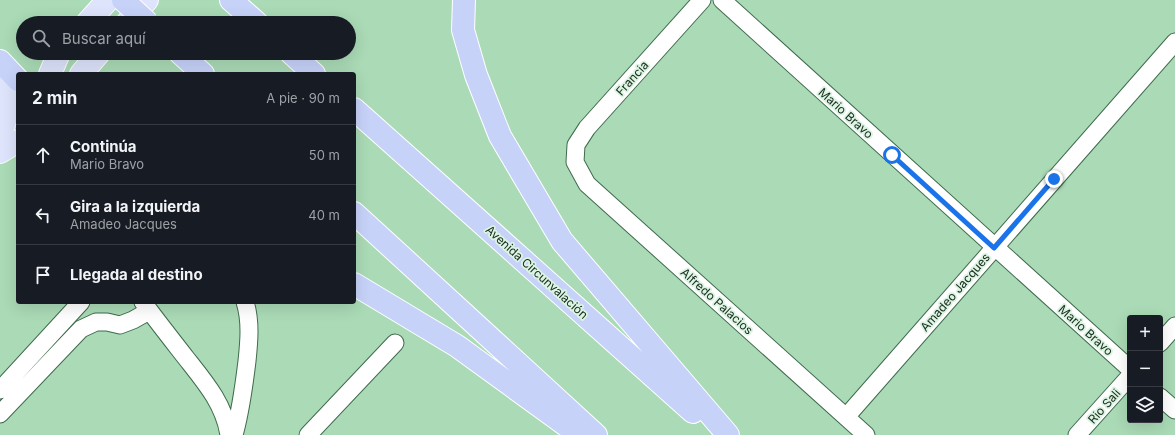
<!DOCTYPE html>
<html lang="es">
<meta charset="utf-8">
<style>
body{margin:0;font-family:Inter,sans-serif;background:#242831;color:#f1f3f6}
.controls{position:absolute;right:12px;bottom:12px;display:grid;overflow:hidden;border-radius:4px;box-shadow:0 4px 16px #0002}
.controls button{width:36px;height:36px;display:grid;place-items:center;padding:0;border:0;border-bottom:1px solid #363941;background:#171b24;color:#f1f3f6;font:20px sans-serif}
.stop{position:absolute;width:12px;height:12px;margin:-9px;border:3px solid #1a73e8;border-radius:50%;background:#fff}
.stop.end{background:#1a73e8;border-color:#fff;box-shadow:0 1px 4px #0008}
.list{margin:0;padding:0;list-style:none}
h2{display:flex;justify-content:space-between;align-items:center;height:52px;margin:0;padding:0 16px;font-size:17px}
h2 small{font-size:13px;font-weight:400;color:#9ea1a6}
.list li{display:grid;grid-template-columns:26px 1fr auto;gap:12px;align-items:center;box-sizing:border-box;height:60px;padding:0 16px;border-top:1px solid #363941}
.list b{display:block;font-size:15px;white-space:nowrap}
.list p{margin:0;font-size:13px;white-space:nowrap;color:#9ea1a6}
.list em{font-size:13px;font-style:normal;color:#9ea1a6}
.icon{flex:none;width:22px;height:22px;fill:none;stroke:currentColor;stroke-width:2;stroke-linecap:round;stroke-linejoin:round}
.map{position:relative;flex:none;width:1175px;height:435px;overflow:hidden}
.search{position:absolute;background:#171b24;box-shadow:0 4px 16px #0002;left:16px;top:16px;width:340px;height:44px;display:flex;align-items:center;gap:10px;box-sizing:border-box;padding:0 14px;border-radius:22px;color:#9ea1a6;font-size:15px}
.panel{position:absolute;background:#171b24;box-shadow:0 4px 16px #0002;left:16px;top:72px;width:340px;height:232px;border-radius:4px}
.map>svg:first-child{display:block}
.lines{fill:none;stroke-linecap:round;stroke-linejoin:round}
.minor-casing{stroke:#3f6b4c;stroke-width:19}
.major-casing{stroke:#fff;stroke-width:24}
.highway-casing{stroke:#fff;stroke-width:24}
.minor{stroke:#fff;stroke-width:17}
.major{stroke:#dde4fb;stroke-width:22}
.highway{stroke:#c7d2f9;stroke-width:22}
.highway-bridge-casing{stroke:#fff;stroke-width:24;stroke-linecap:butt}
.highway-bridge{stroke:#c7d2f9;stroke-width:22}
.route{stroke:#1a73e8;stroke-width:5}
.labels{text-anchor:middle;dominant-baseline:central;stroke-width:3.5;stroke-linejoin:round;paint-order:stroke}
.street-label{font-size:12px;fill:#172a1d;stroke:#dcf4e2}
</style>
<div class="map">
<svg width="1175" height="435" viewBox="0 0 1175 435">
<rect width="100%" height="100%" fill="#aadab6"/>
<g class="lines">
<g class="minor-casing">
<path id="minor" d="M 702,0 L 587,128 L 576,145 L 575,162 L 587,184 L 866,435
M 722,0 L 1130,369
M 143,302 C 157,321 172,340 186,358 C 205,382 224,404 229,435
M 1160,343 L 1175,326
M 0,390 L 81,302
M 1160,397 L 1175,410
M 0,414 L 81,329 L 96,322 L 107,322 L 120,325 L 133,320 L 149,311
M 846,417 L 1175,42
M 234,435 C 241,410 244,386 247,361 C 249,342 251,321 245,302
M 308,435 L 395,343
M 1077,435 L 1130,376"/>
</g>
<g class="major-casing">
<path id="major" d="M 87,23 L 108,0
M 127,23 L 147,0
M 50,74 L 59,53
M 81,74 L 99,53
M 0,135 C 12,107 10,91 2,64
M 0,152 L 18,141"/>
</g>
<g class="highway-casing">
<path id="highway" d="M 231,0 L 257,23
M 464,0 L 463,30 L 476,75 L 500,136 L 562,241 L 728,435
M 180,53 L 203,74
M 291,53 L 314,74
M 0,61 L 18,80
M 354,109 L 693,412
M 354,213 L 596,435
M 354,284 L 457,346 L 574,431"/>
</g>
<use href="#minor" class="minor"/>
<use href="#major" class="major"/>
<use href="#highway" class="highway"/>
<g class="highway-bridge-casing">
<path id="highway-bridge" d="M 123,0 L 148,23"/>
</g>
<use href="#highway-bridge" class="highway-bridge"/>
</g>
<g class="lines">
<path class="route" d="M 892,155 L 994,248 L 1054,179"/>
</g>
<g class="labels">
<g class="street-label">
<text transform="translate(632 78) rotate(-48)">Francia</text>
<text transform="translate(846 113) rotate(42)">Mario Bravo</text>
<text transform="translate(537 272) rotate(42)">Avenida Circunvalación</text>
<text transform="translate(955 292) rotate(-49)">Amadeo Jacques</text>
<text transform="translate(717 301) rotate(42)">Alfredo Palacios</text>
<text transform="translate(1086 330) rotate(42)">Mario Bravo</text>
<text transform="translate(1104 406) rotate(-48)">Rio Sali</text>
</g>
</g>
</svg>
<div class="controls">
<button>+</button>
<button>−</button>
<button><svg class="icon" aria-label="layers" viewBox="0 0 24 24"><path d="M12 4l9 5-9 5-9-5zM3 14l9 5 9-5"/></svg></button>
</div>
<div class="stop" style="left:892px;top:155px"></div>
<div class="stop end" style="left:1054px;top:179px"></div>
<div class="search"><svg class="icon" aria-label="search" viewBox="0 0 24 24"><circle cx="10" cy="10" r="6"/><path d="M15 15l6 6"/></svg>Buscar aquí</div>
<section class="panel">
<h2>2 min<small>A pie · 90 m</small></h2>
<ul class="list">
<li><svg class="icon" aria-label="ahead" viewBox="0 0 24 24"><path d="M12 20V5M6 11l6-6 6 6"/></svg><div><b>Continúa</b><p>Mario Bravo</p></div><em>50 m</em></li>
<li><svg class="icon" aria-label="left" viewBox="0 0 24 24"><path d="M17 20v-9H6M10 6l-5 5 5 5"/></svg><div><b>Gira a la izquierda</b><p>Amadeo Jacques</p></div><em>40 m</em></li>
<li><svg class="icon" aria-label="arrive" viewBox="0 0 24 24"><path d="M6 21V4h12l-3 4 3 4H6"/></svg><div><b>Llegada al destino</b></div></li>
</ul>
</section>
</div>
